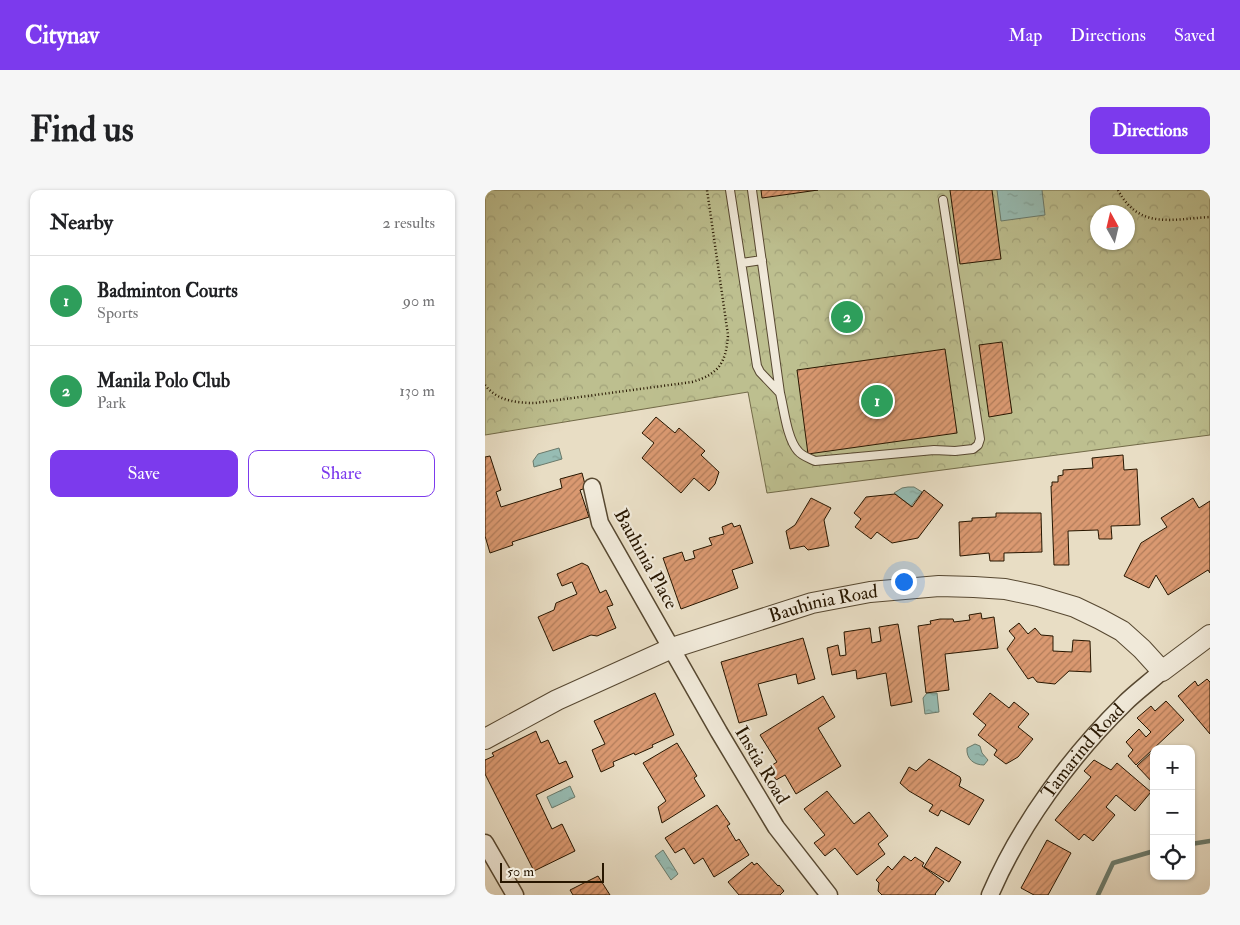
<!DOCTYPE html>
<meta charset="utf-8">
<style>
body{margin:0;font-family:"IM FELL Double Pica",serif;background:#f6f6f6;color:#202124}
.controls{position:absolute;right:15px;bottom:15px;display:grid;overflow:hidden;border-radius:10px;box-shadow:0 1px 4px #0004}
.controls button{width:45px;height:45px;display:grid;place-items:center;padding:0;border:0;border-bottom:1px solid #e0e0e0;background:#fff;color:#202124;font:25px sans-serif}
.compass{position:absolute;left:605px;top:15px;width:45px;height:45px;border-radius:50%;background:#fff;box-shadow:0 1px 4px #0004;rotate:352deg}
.scale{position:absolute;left:15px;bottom:12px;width:104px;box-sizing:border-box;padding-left:5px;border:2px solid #271600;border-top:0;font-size:14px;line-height:18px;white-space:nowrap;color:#271600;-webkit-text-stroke:4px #f0e9d9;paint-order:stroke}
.you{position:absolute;left:418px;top:391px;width:18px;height:18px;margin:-12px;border:4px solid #fff;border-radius:50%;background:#1a73e8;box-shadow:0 0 0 8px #1a73e833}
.badge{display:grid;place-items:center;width:32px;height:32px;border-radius:50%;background:#7c3aed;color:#fff;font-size:16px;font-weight:700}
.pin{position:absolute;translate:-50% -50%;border:2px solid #fff;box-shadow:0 1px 5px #0006}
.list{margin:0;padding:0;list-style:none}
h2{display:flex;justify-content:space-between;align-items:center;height:65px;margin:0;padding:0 20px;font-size:21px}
h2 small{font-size:16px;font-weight:400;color:#757577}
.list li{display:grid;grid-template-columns:32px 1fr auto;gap:15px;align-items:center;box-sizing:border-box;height:90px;padding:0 20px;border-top:1px solid #e0e0e0}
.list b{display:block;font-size:19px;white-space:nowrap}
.list p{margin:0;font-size:16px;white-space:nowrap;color:#757577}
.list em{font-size:16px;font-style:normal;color:#757577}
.actions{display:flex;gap:10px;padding:15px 20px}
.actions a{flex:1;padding:11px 0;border:1px solid #7c3aed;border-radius:10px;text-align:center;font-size:18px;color:#7c3aed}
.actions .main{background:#7c3aed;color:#fff}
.icon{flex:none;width:28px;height:28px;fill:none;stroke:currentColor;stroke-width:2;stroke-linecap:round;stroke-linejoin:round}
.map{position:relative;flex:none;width:725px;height:705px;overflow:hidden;border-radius:10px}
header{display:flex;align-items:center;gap:30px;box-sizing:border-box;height:70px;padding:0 25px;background:#7c3aed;color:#fff}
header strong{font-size:24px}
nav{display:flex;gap:28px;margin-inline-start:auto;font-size:18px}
.intro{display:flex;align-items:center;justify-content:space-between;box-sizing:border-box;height:120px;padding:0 30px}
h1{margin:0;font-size:35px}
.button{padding:12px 22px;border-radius:10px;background:#7c3aed;color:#fff;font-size:18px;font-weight:700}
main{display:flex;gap:30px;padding:0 30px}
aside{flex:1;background:#fff;border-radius:10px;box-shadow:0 1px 4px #0004}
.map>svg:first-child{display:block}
.forest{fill:url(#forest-crowns);stroke:#726a48;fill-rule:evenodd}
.water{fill:url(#water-ripples);stroke:#6a7a6b}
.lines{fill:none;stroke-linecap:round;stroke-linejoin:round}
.stream{stroke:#6a7a6b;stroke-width:4.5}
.building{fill:url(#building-hatch);stroke:#271600}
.service-casing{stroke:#574831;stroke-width:10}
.minor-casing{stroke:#574831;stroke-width:19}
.tertiary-casing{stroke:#574831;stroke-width:22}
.path{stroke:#271600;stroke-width:2.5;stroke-dasharray:1 2.5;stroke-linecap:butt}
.service{stroke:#f0e9d9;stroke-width:8}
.minor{stroke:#f0e9d9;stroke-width:16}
.tertiary{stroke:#f0e9d9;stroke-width:20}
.labels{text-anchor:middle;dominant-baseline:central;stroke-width:4.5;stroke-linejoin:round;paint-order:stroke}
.street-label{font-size:19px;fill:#271600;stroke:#f0e9d9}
</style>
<header>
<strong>Citynav</strong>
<nav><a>Map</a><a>Directions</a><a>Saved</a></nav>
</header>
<div class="intro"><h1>Find us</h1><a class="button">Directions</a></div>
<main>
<aside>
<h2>Nearby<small>2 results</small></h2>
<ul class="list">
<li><span class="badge" style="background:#2e9e5b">1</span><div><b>Badminton Courts</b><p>Sports</p></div><em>90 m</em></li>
<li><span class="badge" style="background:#2e9e5b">2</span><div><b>Manila Polo Club</b><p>Park</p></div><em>130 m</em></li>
</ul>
<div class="actions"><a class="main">Save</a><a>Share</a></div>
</aside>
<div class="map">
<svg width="725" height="705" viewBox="0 0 725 705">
<defs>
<pattern id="forest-crowns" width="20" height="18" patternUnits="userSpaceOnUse" patternTransform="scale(1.25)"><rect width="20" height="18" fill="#bdbf8f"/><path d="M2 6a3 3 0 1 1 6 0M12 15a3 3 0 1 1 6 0" fill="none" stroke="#a2a37a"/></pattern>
<pattern id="water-ripples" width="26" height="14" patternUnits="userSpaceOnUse" patternTransform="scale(1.25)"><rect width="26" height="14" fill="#97bcb3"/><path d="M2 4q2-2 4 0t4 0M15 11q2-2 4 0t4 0" fill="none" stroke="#82a198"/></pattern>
<pattern id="building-hatch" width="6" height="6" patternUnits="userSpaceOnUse" patternTransform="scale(1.25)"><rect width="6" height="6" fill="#da9971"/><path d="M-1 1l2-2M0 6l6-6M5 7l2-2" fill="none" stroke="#b17c5a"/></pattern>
</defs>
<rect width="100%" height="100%" fill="#e8ddc4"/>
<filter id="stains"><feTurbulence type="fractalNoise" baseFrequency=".004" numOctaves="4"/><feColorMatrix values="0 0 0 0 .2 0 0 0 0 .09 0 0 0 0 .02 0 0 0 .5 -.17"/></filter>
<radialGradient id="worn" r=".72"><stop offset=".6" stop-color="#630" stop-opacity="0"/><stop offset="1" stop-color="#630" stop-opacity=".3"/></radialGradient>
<path class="forest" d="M 0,0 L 725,0 L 725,245 L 282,303 L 263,202 L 0,245 ZM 612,22 L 642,22 L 642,52 L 612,52 Z"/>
<path class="water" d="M 512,0 L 557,0 L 560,25 L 516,31 Z
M 74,258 L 77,269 L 49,277 L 48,271 L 53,264 Z
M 423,297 L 429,297 L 437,302 L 426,316 L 409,303 L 417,298 Z
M 442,503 L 452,503 L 454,522 L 440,524 L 438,508 Z
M 490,554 L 495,556 L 497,563 L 503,570 L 499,575 C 489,575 481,569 482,558 Z
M 85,596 L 90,607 L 67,618 L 62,607 Z
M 178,660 L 193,684 L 186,690 L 170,666 Z"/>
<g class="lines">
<path class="stream" d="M 706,654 L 725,651
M 613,705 L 628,673 L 669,661"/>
</g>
<path class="building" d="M 276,0 L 333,0 L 277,8 Z
M 465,0 L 507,0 L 516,69 L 475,74 Z
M 517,152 L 527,223 L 504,227 L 494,155 Z
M 460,159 L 472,243 L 323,264 L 312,180 Z
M 171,227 L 190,243 L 194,238 L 220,261 L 216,265 L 234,282 L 230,294 L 224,301 L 209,288 L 196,303 L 157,268 L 169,253 L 157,243 Z
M 638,265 L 639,280 L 652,279 L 655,335 L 626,336 L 627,349 L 614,349 L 613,340 L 583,341 L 584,375 L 569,375 L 566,296 L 567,296 L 567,292 L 573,292 L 573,286 L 578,285 L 578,280 L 608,278 L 607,268 Z
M 5,266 L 16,300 L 11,302 L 16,317 L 77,298 L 75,289 L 97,283 L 101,298 L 95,300 L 104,327 L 27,352 L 28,355 L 5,363 L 0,346 L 0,267 Z
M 439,300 L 458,315 L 433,348 L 407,353 L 392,342 L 386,349 L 370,337 L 376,329 L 369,323 L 381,307 L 410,304 L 427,317 Z
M 326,308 L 346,318 L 339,330 L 344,356 L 323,360 L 319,356 L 305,359 L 301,341 L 310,335 Z
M 708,308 L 714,318 L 725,311 L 725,383 L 723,380 L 683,405 L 671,385 L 664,398 L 639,386 L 656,353 L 682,337 L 676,328 Z
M 511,323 L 556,323 L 557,362 L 519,363 L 519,371 L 505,371 L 504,363 L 475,366 L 474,332 L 487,331 L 487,328 L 511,327 Z
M 247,333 L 249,337 L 255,335 L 268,373 L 247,380 L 253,398 L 196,419 L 178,368 L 197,362 L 200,371 L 210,368 L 208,361 L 227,355 L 224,348 L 239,344 L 237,337 Z
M 97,373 L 103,376 L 115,403 L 121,400 L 128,415 L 122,417 L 131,438 L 112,446 L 106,445 L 68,461 L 53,427 L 69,420 L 71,413 L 92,404 L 87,392 L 77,396 L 72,384 Z
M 496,423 L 497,429 L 509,427 L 513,458 L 460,464 L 464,500 L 441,503 L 433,436 L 446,434 L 445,431 L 455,429 L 468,429 L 469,432 L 485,430 L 484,425 Z
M 534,433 L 543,444 L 550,438 L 556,445 L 568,446 L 568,461 L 587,462 L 588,450 L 605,451 L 606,482 L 584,481 L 570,494 L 552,492 L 548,487 L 543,489 L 522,459 L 530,448 L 524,441 Z
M 413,434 L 427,512 L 406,516 L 401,483 L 372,489 L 371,480 L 347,485 L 342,458 L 353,455 L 355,466 L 361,465 L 359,442 L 385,438 L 387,453 L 396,451 L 394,437 Z
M 318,448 L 330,489 L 313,494 L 311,484 L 273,494 L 282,525 L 254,533 L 236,472 Z
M 722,489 L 725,492 L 725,544 L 693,506 L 710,491 L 713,496 Z
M 170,503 L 189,545 L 167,555 L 168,557 L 150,565 L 149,563 L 128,572 L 129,576 L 116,582 L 107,560 L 120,554 L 109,531 Z
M 505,503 L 524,518 L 529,512 L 544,524 L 533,537 L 548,549 L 533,567 L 521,574 L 509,565 L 512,560 L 493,545 L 501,535 L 488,524 Z
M 338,506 L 350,527 L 333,538 L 356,576 L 311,604 L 300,585 L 291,590 L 284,577 L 292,572 L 275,545 Z
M 681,511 L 699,530 L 651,575 L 643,566 L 648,560 L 641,552 L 654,539 L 661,547 L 666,542 L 652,528 L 666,516 L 670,521 Z
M 51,541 L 56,553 L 63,550 L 74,574 L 81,571 L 88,587 L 51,605 L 67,639 L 77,634 L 90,661 L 49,681 L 0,584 L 0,570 L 9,566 L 7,563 Z
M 192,553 L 212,586 L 209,588 L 220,606 L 177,633 L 173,617 L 181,611 L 158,573 Z
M 669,560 L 669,594 L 652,576 Z
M 444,569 L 475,587 L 476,590 L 474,596 L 499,610 L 484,635 L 456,620 L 453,626 L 444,621 L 448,615 L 424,601 L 415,593 L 424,577 L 431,581 Z
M 609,570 L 626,580 L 632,573 L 666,602 L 650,621 L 631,605 L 621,617 L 630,625 L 608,651 L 599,644 L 594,650 L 570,630 L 606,587 L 599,581 Z
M 342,601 L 369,634 L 384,622 L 403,646 L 393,654 L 400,664 L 372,685 L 350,658 L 340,666 L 329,653 L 340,645 L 319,619 Z
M 232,615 L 245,634 L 242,636 L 251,651 L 254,649 L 264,665 L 229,687 L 218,668 L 209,674 L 199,658 L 190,663 L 180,648 Z
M 562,650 L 586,663 L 563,705 L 549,705 L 536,698 Z
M 451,657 L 476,672 L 464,692 L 439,677 Z
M 419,666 L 426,671 L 430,667 L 439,673 L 437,676 L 459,692 L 450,704 L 451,705 L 397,705 L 393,701 L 394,693 L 391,690 L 403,676 L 407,680 Z
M 267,672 L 269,675 L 272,673 L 293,696 L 294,695 L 299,701 L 295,705 L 254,705 L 243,692 Z
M 113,686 L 125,705 L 88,705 L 85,700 Z"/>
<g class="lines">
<g class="service-casing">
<path id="service" d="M 245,0 L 272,176 L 275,182 L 295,203 L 267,0
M 257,73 L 277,70
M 295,203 C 299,219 302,249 313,261 C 317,266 324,268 330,271 L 449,260 L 470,261 L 488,259 L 493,255 L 495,249 L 458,10"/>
</g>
<g class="minor-casing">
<g id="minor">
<path d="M 107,297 L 115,333 L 234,542 L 291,637 L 344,705"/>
<path d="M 0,653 L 30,705"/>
<path id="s1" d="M 505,705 C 535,635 585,567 640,513 C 651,502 665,492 677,481"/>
</g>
</g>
<g class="tertiary-casing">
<g id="tertiary">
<path id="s2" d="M 0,549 L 72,510 L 187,458 L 327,413 L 385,402 L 454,396 L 489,397 L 520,399 L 553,406 L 590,417 L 615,429 L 637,441 L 657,459 L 677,481 L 725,445"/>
</g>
</g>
<path class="path" d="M 633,0 C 654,40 687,29 725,27
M 0,195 C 12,211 32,213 50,213 L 207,192 C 234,184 241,173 243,145 L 222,0"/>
<use href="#service" class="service"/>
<use href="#minor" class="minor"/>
<use href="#tertiary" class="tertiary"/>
</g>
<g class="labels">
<g class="street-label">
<text transform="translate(161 369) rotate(61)">Bauhinia Place</text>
<text stroke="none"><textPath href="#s2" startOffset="366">Bauhinia Road</textPath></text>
<text stroke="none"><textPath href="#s1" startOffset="172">Tamarind Road</textPath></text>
<text transform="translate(277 575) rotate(59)">Instia Road</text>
</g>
</g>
<rect width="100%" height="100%" filter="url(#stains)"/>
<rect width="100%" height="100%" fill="url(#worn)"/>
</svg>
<div class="controls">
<button>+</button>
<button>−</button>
<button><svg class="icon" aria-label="locate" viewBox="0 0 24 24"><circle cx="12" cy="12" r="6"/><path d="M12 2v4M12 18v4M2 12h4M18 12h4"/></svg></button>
</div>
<svg class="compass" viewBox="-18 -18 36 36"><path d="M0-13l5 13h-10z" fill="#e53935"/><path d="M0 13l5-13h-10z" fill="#757577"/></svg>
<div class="scale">50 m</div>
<div class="you"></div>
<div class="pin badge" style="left:392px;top:211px;background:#2e9e5b">1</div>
<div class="pin badge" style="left:362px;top:127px;background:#2e9e5b">2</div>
</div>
</main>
